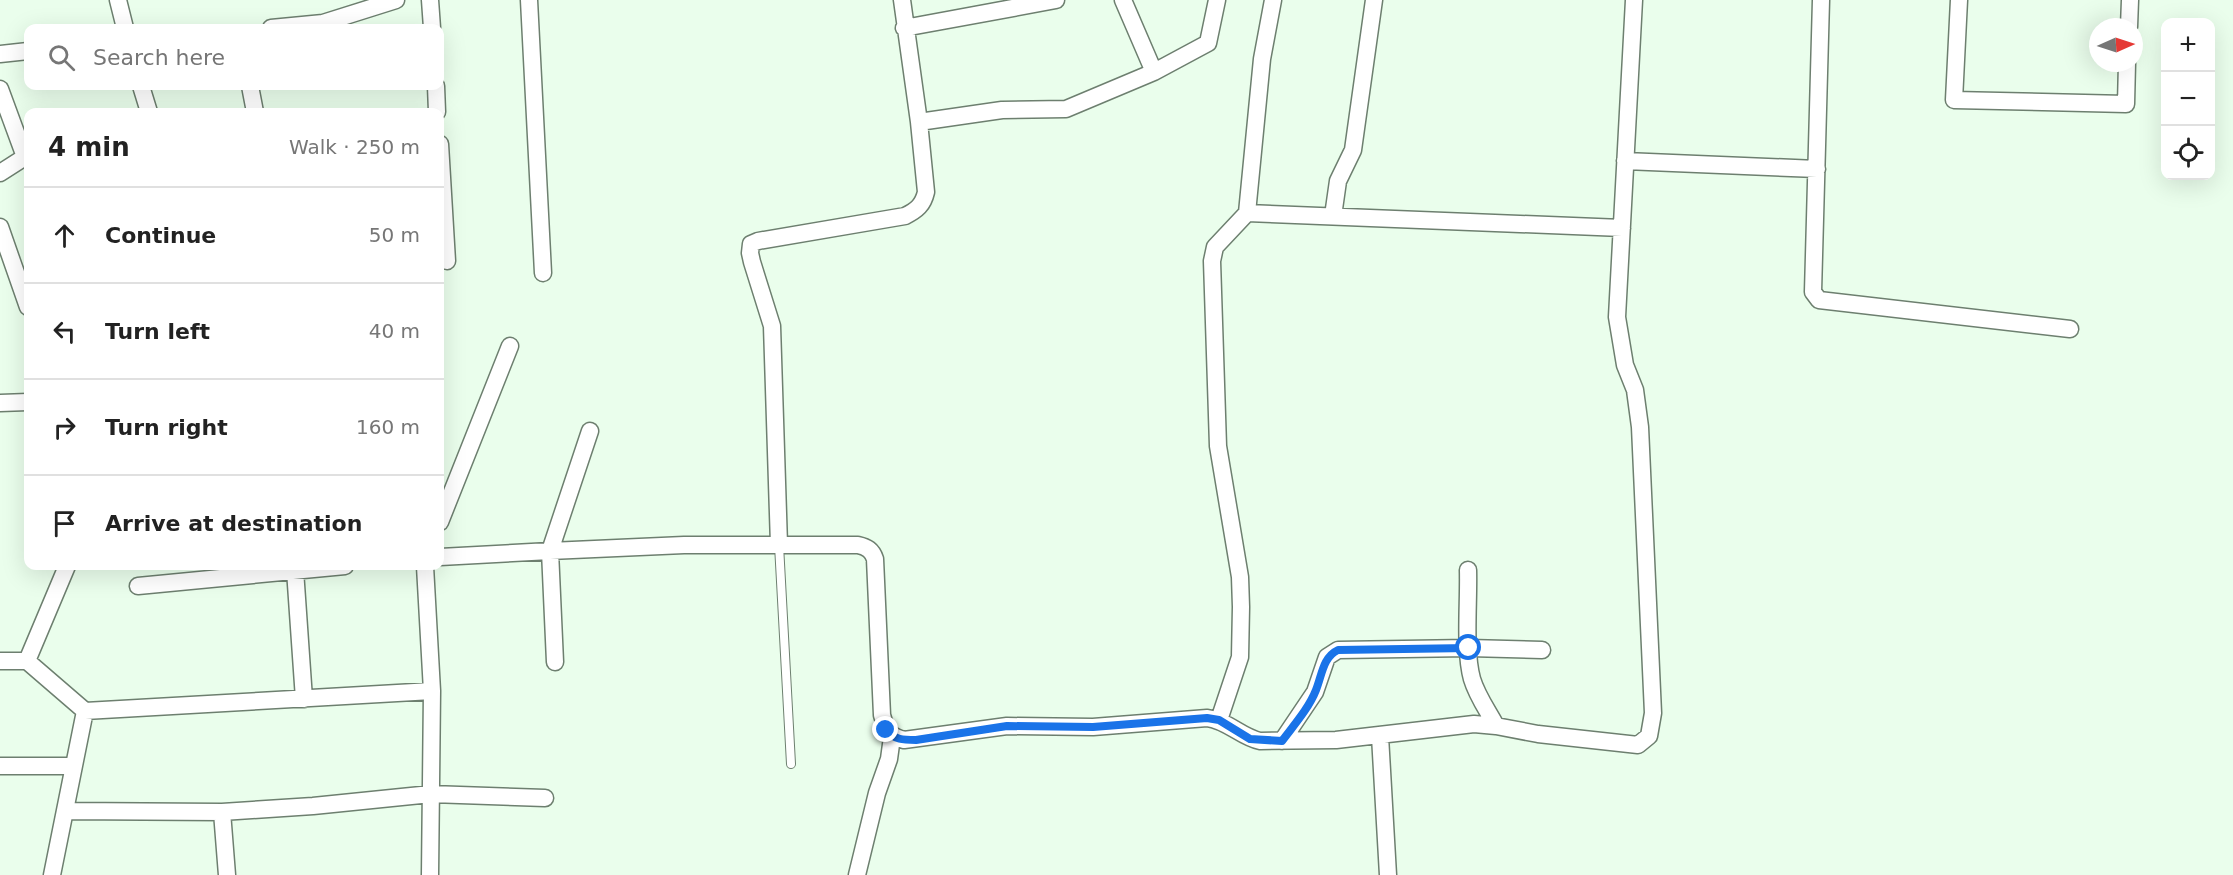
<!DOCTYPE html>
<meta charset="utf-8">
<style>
body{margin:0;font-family:"DejaVu Sans",sans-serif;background:#f2f2f2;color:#222}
.controls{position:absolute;right:18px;top:18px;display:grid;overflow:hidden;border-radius:12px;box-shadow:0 6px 24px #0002}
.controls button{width:54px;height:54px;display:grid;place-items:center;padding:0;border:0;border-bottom:2px solid #e0e0e0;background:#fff;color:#222;font:30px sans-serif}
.compass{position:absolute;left:2089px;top:18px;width:54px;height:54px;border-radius:50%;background:#fff;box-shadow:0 6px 24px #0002;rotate:87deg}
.stop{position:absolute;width:18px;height:18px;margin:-14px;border:4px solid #1a73e8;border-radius:50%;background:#fff}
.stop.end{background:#1a73e8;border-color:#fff;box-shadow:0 2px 6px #0008}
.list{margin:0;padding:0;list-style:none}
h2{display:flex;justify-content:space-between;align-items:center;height:78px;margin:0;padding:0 24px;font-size:26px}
h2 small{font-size:20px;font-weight:400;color:#767676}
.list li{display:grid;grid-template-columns:39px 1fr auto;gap:18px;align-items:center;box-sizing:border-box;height:96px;padding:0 24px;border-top:2px solid #e0e0e0}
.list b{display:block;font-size:22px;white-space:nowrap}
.list em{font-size:20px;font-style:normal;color:#767676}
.icon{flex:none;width:33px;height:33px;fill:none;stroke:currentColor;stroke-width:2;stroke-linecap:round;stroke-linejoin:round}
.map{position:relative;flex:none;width:2233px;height:875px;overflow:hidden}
.search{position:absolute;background:#fff;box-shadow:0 6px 24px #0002;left:24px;top:24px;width:420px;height:66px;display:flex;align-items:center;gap:15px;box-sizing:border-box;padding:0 21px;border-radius:12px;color:#767676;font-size:22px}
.panel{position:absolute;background:#fff;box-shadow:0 6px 24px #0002;left:24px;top:108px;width:420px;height:462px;border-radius:12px}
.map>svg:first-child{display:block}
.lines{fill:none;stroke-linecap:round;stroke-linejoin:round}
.service-casing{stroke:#6d7f6f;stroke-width:10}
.minor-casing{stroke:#6d7f6f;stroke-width:19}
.service{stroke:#fff;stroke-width:8}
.minor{stroke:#fff;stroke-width:16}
.route{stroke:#1a73e8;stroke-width:8}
</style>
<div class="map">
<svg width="2233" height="875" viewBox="0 0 2233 875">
<rect width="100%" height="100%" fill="#eafeec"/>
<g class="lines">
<g class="service-casing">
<path id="service" d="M 779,545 L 791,764"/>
</g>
<g class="minor-casing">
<path id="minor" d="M 118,0 L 125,28
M 430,0 L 432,28
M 529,0 L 543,273
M 1123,0 L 1154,72
M 1821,0 L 1813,292 L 1819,300 L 2070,329
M 1959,0 L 1954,100 L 2126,104 L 2127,63
M 2129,27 L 2130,0
M 271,28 L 323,23 L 396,0
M 904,28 L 1056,0
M 0,54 L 28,51
M 141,86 L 149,112
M 250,86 L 255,112
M 436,86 L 437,112
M 0,89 L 25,157 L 0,173
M 919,122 L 1002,110 L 1066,109 L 1154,72 L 1208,43 L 1217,0
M 440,144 L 447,261
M 1625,161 L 1817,169
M 1247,213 L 1622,228
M 1333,216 L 1338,181 L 1353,150 L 1374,0
M 0,227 L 28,307
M 0,403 L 28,402
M 440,522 L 510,346
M 779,545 L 772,326 L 752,262 L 750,253 L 751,244 L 758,241 L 905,216 C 917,210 923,205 926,192 L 919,122 L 902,0
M 440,557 L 550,551 L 590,431
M 425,566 L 432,691 L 430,875
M 295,570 L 304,699
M 1468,570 C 1469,602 1464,650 1472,679 C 1477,696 1488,711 1496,726
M 138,586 L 345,566
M 0,661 L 27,661 L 85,711
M 27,661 L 67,566
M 555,662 L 550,551 L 684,545 L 858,545 C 867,547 872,550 875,559 L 882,715 C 886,730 889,736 904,740 L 1007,726 L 1093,727 L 1207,718 C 1227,720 1241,737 1260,741 L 1336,740 L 1474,724 L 1496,726 L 1538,734 L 1638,745 L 1649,736 L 1653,713 L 1640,427 L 1635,390 L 1625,365 L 1617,317 L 1634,0
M 1219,720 L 1240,657 L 1241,607 L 1240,577 L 1218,446 L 1212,261 L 1215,247 L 1247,213 L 1262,59 L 1273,0
M 1380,736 L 1388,875
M 1282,741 L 1315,692 L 1327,657 L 1338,650 L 1469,648 L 1542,650
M 0,766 L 74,766
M 65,811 L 222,812
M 52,875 L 85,711 L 432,691
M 227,875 L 222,812 L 313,806 L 431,794 L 545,798
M 857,875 L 877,793 L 889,759 L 892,737"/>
</g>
<use href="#service" class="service"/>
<use href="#minor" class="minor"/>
</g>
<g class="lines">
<path class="route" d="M 886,730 C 895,740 903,740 916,740 L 1007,726 L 1093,727 L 1207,718 L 1219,720 L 1250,739 L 1282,741 C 1294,725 1309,708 1316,690 C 1322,675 1323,657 1338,650 L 1469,648"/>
</g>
</svg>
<div class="controls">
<button>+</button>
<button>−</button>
<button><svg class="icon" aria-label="locate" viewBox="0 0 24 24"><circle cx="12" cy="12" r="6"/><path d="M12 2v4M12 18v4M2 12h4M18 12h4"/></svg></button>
</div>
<svg class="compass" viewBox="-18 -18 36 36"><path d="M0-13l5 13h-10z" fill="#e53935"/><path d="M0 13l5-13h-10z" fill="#767676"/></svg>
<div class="stop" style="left:1469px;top:648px"></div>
<div class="stop end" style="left:886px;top:730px"></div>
<div class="search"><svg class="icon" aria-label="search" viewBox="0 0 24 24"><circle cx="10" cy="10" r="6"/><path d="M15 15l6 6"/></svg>Search here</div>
<section class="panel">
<h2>4 min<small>Walk · 250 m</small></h2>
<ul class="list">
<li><svg class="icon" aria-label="ahead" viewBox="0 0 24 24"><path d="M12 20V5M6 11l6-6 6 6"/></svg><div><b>Continue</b></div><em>50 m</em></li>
<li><svg class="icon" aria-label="left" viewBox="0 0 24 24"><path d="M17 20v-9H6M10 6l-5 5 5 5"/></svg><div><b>Turn left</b></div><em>40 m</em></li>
<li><svg class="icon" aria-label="right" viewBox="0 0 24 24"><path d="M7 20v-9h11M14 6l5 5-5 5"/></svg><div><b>Turn right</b></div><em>160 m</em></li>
<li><svg class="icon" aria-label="arrive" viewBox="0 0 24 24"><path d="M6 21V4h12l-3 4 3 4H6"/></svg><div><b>Arrive at destination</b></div></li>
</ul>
</section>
</div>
